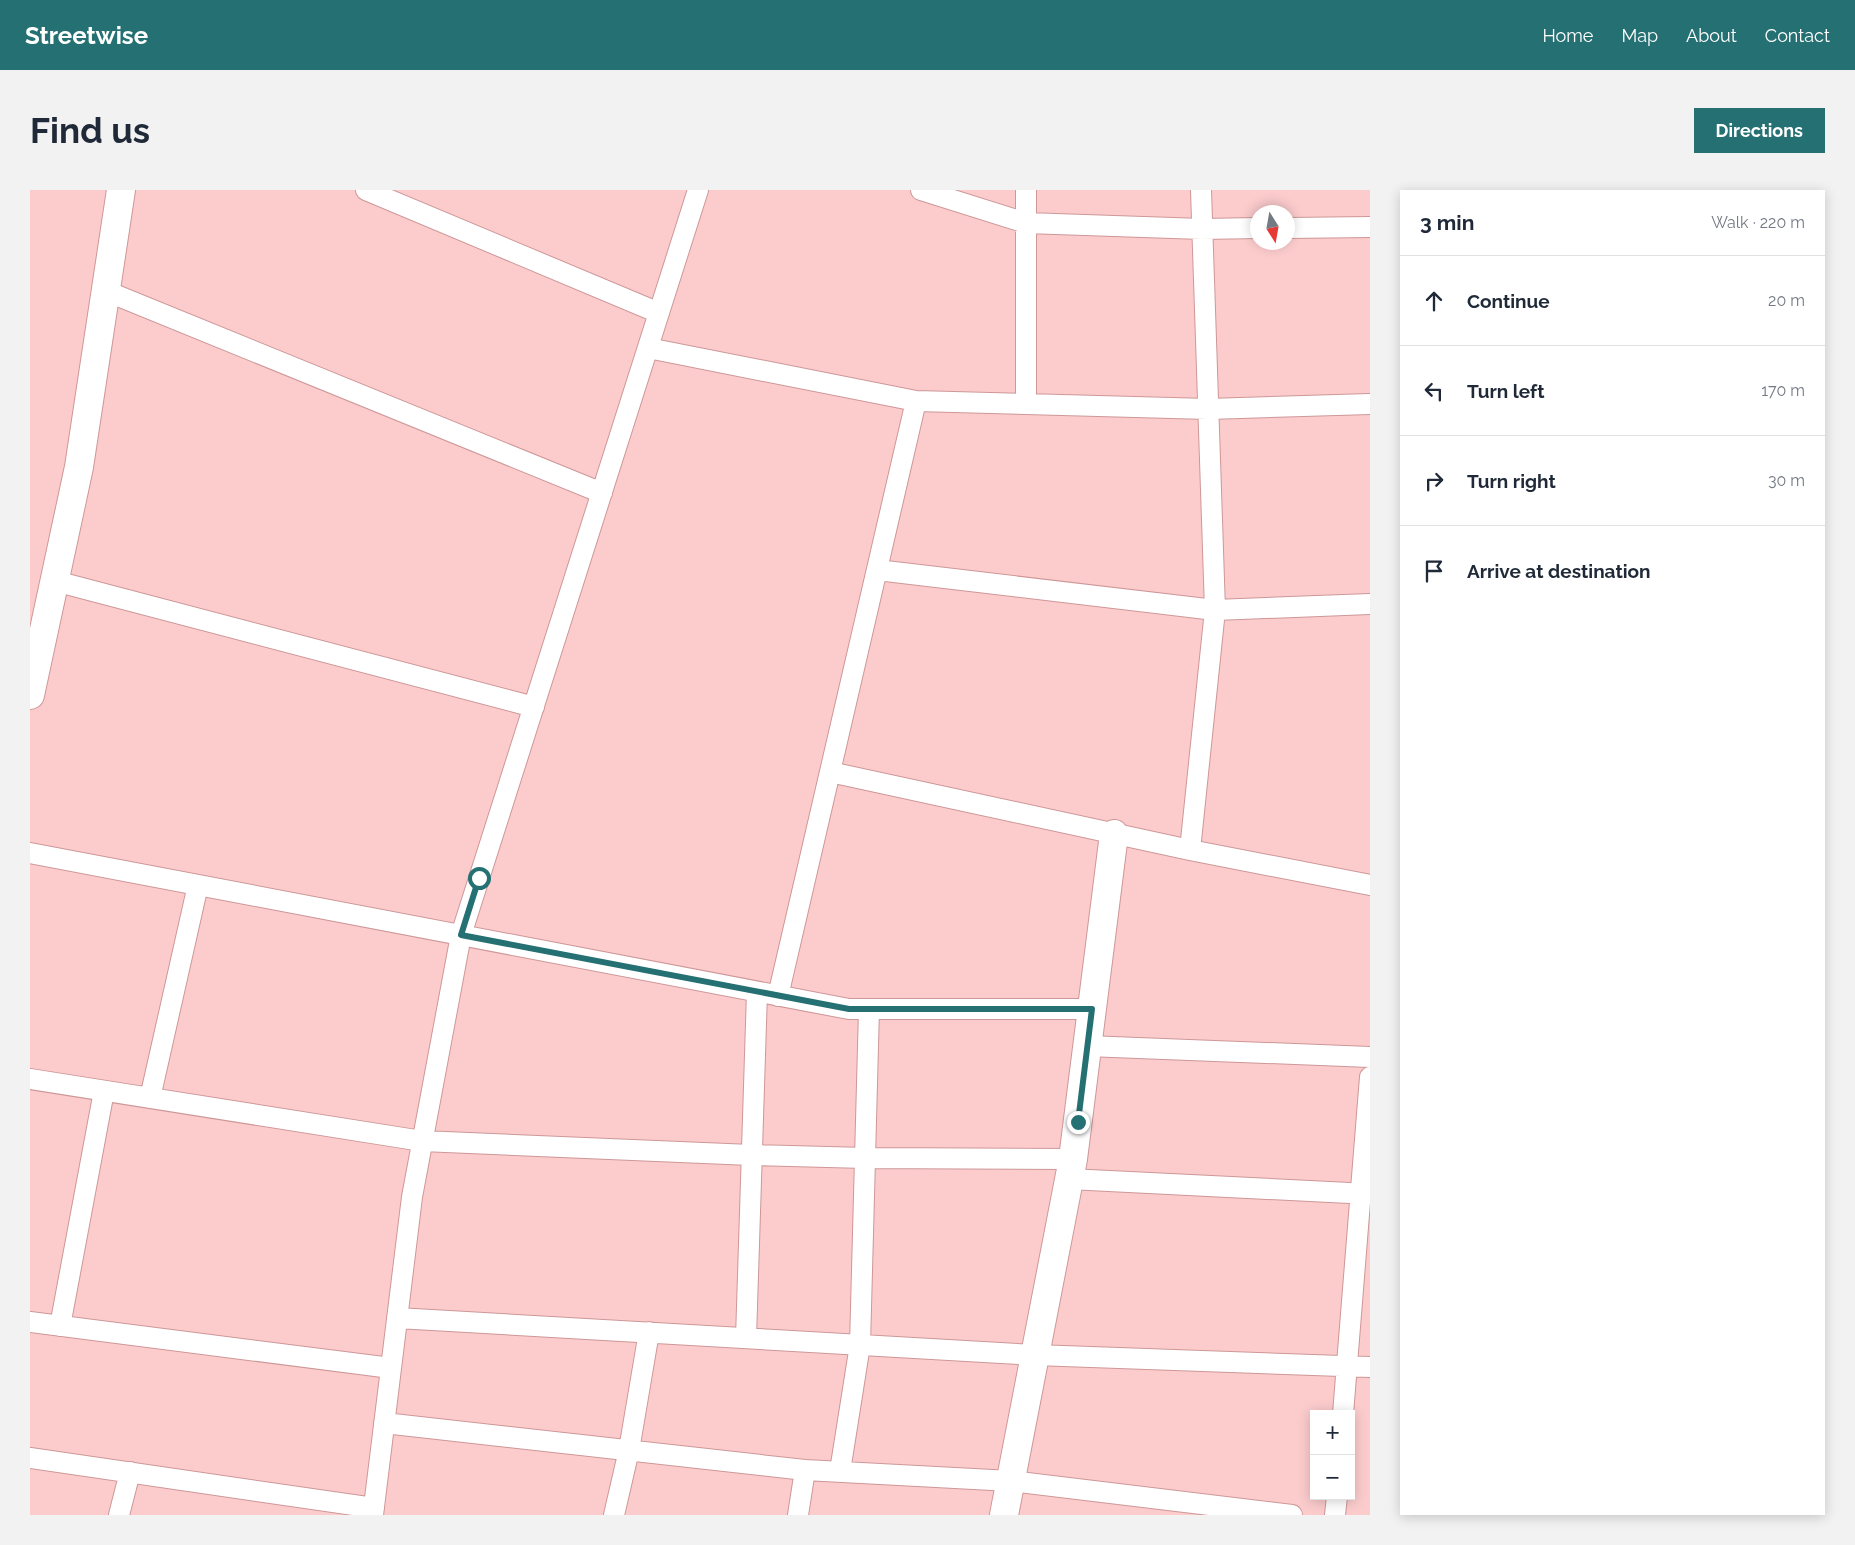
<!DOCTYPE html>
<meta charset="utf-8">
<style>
body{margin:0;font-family:Raleway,sans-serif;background:#f2f2f3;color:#1f2937}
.controls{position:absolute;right:15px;bottom:15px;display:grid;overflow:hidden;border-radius:0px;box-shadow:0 2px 12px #0003}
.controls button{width:45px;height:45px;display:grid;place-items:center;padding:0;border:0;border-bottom:1px solid #e0e1e3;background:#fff;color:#1f2937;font:25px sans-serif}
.compass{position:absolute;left:1220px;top:15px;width:45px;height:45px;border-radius:50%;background:#fff;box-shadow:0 2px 12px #0003;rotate:169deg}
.stop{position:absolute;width:15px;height:15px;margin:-11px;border:4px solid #257072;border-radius:50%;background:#fff}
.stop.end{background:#257072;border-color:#fff;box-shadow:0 1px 5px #0008}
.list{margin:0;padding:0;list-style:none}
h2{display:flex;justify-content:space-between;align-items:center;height:65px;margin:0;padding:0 20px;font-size:21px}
h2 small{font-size:16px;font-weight:400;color:#747a83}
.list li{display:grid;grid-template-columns:32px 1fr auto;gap:15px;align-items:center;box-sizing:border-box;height:90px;padding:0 20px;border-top:1px solid #e0e1e3}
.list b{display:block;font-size:19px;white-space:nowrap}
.list em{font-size:16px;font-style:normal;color:#747a83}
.icon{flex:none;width:28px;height:28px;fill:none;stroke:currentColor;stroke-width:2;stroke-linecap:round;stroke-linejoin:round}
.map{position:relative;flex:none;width:1340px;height:1325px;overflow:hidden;border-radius:0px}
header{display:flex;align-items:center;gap:30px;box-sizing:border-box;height:70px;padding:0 25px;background:#257072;color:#fff}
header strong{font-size:24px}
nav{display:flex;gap:28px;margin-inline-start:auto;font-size:18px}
.intro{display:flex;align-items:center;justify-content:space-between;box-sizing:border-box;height:120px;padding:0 30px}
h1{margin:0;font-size:35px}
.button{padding:12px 22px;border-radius:0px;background:#257072;color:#fff;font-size:18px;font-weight:700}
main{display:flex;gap:30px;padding:0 30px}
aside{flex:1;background:#fff;border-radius:0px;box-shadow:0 2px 12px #0003}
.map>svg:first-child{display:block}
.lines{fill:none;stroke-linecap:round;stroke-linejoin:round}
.street-casing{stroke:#ce9798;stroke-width:22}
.secondary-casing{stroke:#ce9798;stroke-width:30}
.street{stroke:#fff;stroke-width:20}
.secondary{stroke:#fff;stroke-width:28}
.route{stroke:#257072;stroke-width:6}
</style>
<header>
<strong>Streetwise</strong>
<nav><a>Home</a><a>Map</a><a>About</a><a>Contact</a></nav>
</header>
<div class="intro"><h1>Find us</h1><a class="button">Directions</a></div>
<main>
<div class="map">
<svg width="1340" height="1325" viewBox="0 0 1340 1325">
<rect width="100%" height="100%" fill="#fccccd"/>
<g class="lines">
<g class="street-casing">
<path id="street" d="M 336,0 L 629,123
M 891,0 L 996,33 L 1172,39 L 1228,38
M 996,0 L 996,214
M 1258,38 L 1340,37
M 76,101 L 572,303
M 618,158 L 886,211 L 1178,219 L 1340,214
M 847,380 L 1185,420 L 1340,414
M 25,391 L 504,517
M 800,582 L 1160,660 L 1340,695
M 1160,660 L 1185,420 L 1171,0
M 0,663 L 819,819 L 1062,819
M 748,806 L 886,211
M 1057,856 L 1340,867
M 0,889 L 392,951 L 721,965 L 835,968 L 1043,969
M 120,908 L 168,695
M 1039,989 L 1340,1004
M 367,1128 L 1005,1165 L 1340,1177
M 0,1132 L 361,1178
M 30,1136 L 74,901
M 716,1148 L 727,802
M 1313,1224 L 1340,887
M 354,1233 L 775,1280 L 981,1291 L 1262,1325
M 0,1268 L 344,1318
M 810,1281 L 830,1155 L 839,819
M 89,1325 L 100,1282
M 343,1325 L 382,1007 L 431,745 L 668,0
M 584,1325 L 599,1260 L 619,1142
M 768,1325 L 775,1280
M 1305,1325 L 1307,1306"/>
</g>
<g class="secondary-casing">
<path id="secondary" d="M 0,505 L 49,277 L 91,0
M 974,1325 L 1043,969 L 1084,644"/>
</g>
<use href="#street" class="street"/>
<use href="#secondary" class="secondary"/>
</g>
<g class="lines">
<path class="route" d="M 449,688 L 431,745 L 819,819 L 1062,819 L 1048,932"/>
</g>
</svg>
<div class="controls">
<button>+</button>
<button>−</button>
</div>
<svg class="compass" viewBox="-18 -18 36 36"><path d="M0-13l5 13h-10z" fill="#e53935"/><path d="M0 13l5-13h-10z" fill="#747a83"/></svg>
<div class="stop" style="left:449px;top:688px"></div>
<div class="stop end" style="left:1048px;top:932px"></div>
</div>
<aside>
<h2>3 min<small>Walk · 220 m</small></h2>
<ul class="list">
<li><svg class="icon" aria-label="ahead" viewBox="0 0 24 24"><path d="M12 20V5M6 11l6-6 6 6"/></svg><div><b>Continue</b></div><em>20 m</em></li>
<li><svg class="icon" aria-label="left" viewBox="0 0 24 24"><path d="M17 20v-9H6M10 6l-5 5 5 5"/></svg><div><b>Turn left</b></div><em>170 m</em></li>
<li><svg class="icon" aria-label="right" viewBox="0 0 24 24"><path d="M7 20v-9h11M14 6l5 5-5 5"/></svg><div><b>Turn right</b></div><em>30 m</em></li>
<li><svg class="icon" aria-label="arrive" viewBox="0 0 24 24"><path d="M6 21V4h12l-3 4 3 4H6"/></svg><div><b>Arrive at destination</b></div></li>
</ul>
</aside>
</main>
